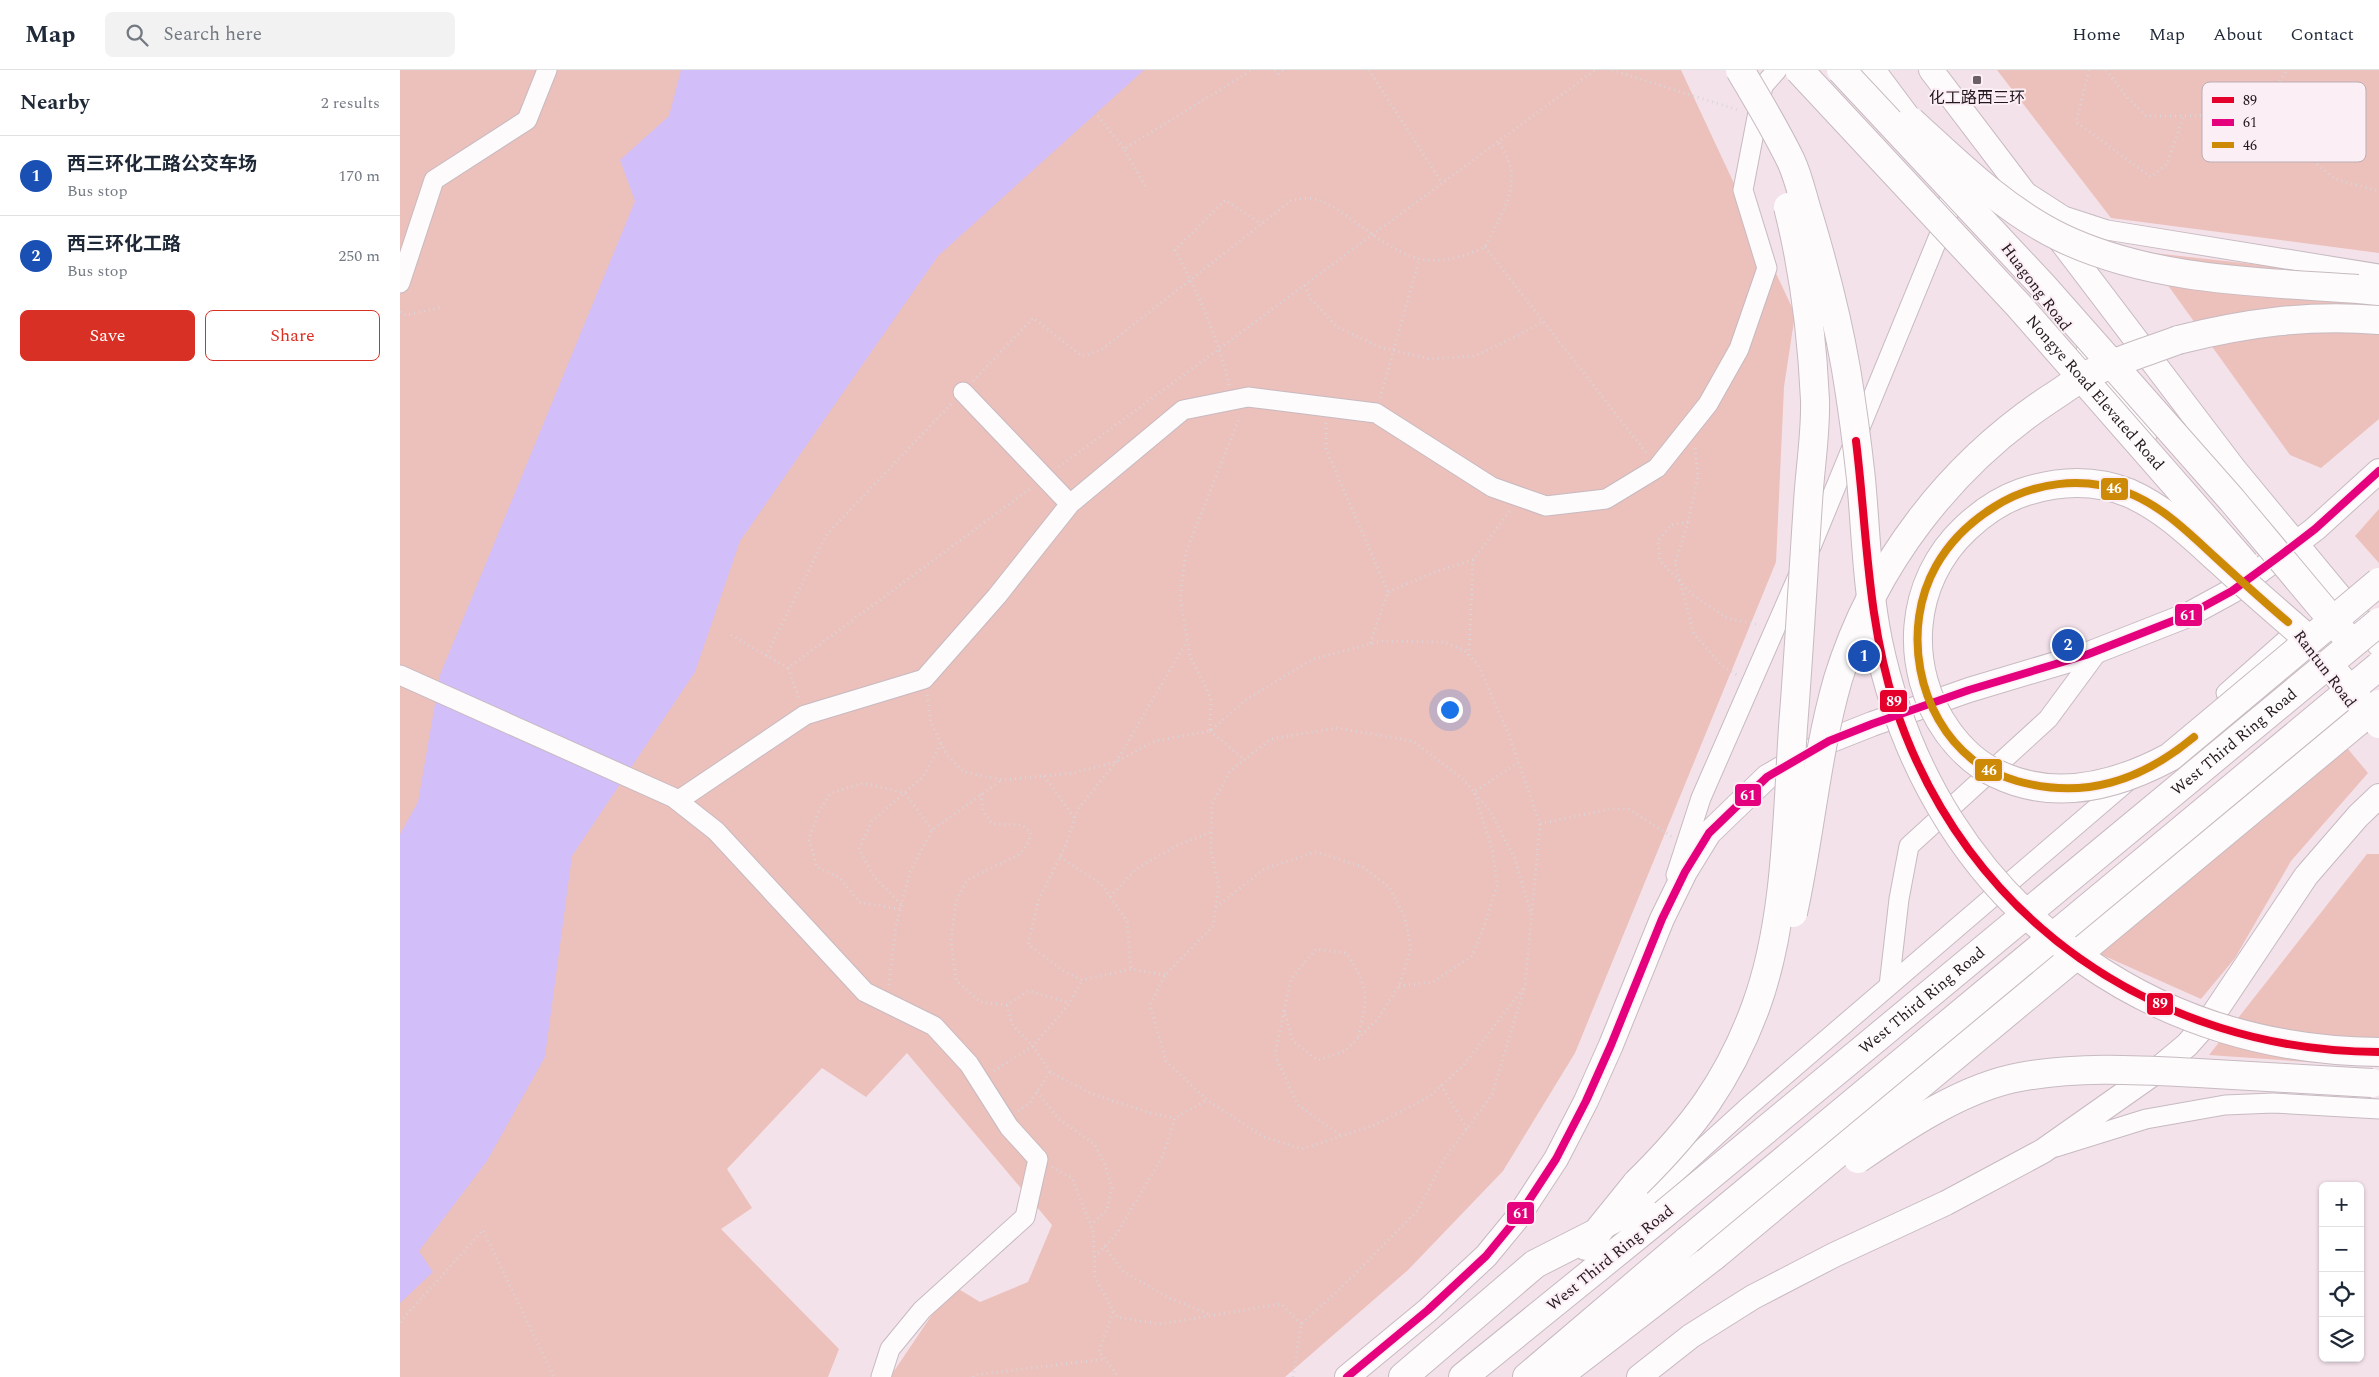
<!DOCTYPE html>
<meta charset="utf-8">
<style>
body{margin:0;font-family:Spectral,"Noto Sans SC",serif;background:#f2f2f3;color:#1f2937}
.controls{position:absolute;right:15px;bottom:15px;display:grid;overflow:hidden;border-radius:8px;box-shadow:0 1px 4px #0004}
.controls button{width:45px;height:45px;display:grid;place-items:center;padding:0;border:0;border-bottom:1px solid #e0e1e3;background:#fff;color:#1f2937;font:25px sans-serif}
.you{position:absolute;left:1049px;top:639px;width:18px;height:18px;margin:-12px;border:4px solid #fff;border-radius:50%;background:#1a73e8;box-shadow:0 0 0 8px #1a73e833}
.badge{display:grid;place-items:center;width:32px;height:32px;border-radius:50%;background:#d93025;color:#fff;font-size:16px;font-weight:700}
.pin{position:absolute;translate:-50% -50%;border:2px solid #fff;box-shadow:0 1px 5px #0006}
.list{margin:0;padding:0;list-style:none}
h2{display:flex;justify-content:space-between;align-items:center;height:65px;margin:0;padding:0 20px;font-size:21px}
h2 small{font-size:16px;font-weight:400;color:#747a83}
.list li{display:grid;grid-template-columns:32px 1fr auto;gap:15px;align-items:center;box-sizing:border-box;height:80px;padding:0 20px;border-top:1px solid #e0e1e3}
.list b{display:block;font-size:19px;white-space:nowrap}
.list p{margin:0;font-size:16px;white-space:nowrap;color:#747a83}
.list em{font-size:16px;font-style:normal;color:#747a83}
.actions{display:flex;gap:10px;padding:15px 20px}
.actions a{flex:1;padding:11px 0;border:1px solid #d93025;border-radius:8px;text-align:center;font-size:18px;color:#d93025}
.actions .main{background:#d93025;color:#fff}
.icon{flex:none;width:28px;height:28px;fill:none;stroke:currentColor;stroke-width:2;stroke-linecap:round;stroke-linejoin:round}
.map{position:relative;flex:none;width:1979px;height:1307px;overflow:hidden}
header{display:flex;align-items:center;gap:30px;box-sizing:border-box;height:70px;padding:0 25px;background:#fff;border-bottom:1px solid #e0e1e3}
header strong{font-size:24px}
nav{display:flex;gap:28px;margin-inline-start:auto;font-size:18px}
.search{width:350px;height:45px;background:#f2f2f3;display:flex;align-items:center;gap:12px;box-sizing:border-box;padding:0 18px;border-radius:8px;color:#747a83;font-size:19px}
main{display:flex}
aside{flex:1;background:#fff}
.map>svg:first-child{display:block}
.green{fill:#ecc0bb}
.water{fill:#d2bef8}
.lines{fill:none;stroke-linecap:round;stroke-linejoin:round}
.minor-casing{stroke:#c7bac1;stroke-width:21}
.major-casing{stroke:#c7bac1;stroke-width:26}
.highway-casing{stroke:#c7bac1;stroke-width:30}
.path{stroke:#dad5d8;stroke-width:3;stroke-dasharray:1 4;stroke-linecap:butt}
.minor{stroke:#fdfbfc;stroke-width:19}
.major{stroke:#fdfbfc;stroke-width:24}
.highway{stroke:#fdfbfc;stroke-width:28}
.highway-bridge-casing{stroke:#c7bac1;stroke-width:30;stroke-linecap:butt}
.highway-bridge{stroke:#fdfbfc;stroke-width:28}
.bus-1-casing{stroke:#fceef5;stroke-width:11}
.bus-2-casing{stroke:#fceef5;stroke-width:11}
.bus-3-casing{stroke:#fceef5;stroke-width:11}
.bus-1{stroke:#e4002b;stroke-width:8}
.bus-2{stroke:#e5007d;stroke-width:8}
.bus-3{stroke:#cd8a06;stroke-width:8}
.poi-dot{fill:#6c5f65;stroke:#fceef5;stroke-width:2}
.labels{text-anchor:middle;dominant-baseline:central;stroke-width:4;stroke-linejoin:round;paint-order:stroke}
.poi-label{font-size:16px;fill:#23181d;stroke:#fceef5}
.street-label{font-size:16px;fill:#23181d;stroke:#fceef5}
.key{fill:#fceef5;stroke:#bbaeb4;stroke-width:1}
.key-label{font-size:14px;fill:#23181d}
.line-badge{stroke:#fceef5;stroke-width:2}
.badge-label{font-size:14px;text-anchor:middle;font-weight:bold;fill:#fff}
</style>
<header>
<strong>Map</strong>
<div class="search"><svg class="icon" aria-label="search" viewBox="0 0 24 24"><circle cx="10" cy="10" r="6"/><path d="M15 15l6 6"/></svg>Search here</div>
<nav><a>Home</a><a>Map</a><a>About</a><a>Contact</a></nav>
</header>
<main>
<aside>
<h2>Nearby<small>2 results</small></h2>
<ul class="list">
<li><span class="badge" style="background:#1a4fb4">1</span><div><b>西三环化工路公交车场</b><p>Bus stop</p></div><em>170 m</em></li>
<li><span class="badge" style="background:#1a4fb4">2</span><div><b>西三环化工路</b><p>Bus stop</p></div><em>250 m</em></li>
</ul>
<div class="actions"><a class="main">Save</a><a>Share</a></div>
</aside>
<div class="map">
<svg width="1979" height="1307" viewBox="0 0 1979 1307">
<rect width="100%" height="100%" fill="#f4e2eb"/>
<path class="green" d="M 0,0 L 1281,0 L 1395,244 L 1384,317 L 1376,492 L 1175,983 L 1103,1101 L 1008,1200 L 885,1307 L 490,1307 L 552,1215 L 580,1232 L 628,1212 L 652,1155 L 507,983 L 466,1027 L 422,998 L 327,1099 L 352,1138 L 321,1159 L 439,1279 L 428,1307 L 0,1307 Z
M 1597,0 L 1979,0 L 1979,183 L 1711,148 Z
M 1744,182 L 1979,208 L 1979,349 L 1921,398 L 1890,385 Z
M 1979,439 L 1979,493 L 1955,466 Z
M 1943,673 L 1968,703 L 1891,791 L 1835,888 L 1801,929 L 1700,884 Z
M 1967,784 L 1979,784 L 1979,997 L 1809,985 Z"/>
<path class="water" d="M 281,0 L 744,0 L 538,186 L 340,471 L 295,602 L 172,786 L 145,987 L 87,1091 L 19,1181 L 33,1202 L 0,1233 L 0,764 L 18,732 L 40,605 L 235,131 L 220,90 L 269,46 Z"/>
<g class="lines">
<g class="minor-casing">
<path id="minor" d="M 1630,124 L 1664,146 L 1707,160 L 1979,204
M 0,213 L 34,110 L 127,50 L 147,0
M 563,322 L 670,434
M 1411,477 L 1550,139 L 1548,112
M 0,605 L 279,730 L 405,645 L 524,609 L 597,526 L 670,434 L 783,340 L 848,327 L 976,343 L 1092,417 L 1146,436 L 1206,429 L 1257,398 L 1308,334 L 1339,279 L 1367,198 L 1343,120 L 1363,16 L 1377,0
M 1826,623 L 1896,561
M 274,728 L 316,761 L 465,922 L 534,956 L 569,994 L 609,1057 L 638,1089 L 625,1147 L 522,1240 L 490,1279 L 481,1307
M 1276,805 L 1301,728 L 1398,506
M 1489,916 L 1499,829 L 1509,776 L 1648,649 L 1699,580
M 1656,1077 L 1746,1049 L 1825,1035 L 1873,1033 L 1979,1039
M 1206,1158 L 1227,1147 L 1349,1036 L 1729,710"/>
</g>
<g class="major-casing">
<path id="major" d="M 1473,0 L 1523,67
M 1531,0 L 1835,400 L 1979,574
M 1687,285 L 1745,363
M 947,1307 L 1028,1240 L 1086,1186 L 1118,1147 L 1156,1089 L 1186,1031 L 1211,975 L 1262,849 L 1285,802 L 1309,763 L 1367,707 L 1429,671 L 1472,654 L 1569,620 L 1686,585 L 1788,545 L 1832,521 L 1881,485 L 1915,459 L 1979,401
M 1239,1307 L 1291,1266 L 1353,1227 L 1434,1185 L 1546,1133 L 1643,1081 L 1751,1005 L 1787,975 L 1811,948 L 1906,806 L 1958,746 L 1979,726"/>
</g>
<g class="highway-casing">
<path id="highway" d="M 1958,219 L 1979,221
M 1778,270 C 1845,253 1910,244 1979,250
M 1186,1176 L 1237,1113
M 1003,1307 L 1135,1194 L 1198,1162
M 1063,1307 L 1264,1144
M 1127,1307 L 1288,1170
M 1157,1307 L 1314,1186"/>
</g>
<path class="path" d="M 875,0 L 878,4 L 883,0
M 969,0 L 1042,113
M 1212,0 L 1338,40
M 1689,0 L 1676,52 L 1751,107 L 1767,94 L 1784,45
M 1706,0 L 1726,26 L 1746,46 L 1858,45 L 1935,109 L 1979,121
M 1858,45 L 1887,0
M 698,46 L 724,79
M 745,116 L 724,79 L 852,0
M 1085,177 L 1248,385
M 905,215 L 911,229 L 937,257 L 980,277 L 1030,289 L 1075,286 L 1121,264 L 1143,251
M 0,242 L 6,245 L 43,237
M 573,311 L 633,248 L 682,286 L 701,280 L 892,130 C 899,130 909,127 915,129 C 929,133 941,142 952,150 C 1004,186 1022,205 1085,177 C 1103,140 1127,111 1098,72
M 829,315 C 818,267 798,223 775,180 L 825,130 L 862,154
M 980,328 L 1019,190
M 926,353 L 926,379 L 988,522 L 970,574
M 1295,378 L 1298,406 L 1288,452 L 1275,493 L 1294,564 L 1321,595 L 1337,605
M 659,397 L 1195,0
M 1288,452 L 1271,455 L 1258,471 L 1260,491 L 1293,525 L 1327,548 L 1360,555
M 988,522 L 1037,501 L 1073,490
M 331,565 L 388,598 L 632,417
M 1069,585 L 1073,490 L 1110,441
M 366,586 L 427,464 L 552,333
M 388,598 L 400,631
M 527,625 L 531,653 L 547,685 L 564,702 L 603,710 L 672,703 L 716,692 L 755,671 L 810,661 L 847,629 L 913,589 L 982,571 L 1044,572 L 1065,581 L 1078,595 L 1109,665 L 1140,754 L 1125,916 L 1092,1025 L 1045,1088 L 1018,1140 L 943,1216 L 901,1254 L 893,1307
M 810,660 L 811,628 L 790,586 L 780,527 L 786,482 L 840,346
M 810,661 L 845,690
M 644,706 L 674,747
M 581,724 L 583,742 L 593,754 L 622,755 L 631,763 L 628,773 L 620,784 L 567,810 L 556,831 L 551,871 L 556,910 L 580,932 L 607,935 L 628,921 L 670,933
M 1140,754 L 1209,739 L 1229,739 L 1272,767
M 660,787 L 701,814 L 727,851 L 731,899
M 710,827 L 736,799 L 778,775 L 811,762
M 501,834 L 474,807 L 459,779 L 472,751 L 523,707 L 541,673
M 816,837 L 864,799 L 915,782 L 963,797 L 989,817 L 1005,847 L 1011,879 L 999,916 L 977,950 L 945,981 L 918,990 L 893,971 L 884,941 L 891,909 L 916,879 L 946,883 C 970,917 968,930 957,970
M 500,839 L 459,832 L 440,808 L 417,797 L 409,769 L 419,741 L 431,723 L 463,713 L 505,723 L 532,760
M 765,905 L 731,899 L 682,910 L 665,902 L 628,874 L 639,829 L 665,777 L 678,739 L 716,692 L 787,571
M 489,915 L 496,856 L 510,802 L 532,760 L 602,710
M 999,916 L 1033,912 L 1072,886 L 1083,859 L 1097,816 L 1093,782 L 1074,722 L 1119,692
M 1123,919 L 1063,996 L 1030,1026 L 975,1055 L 902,1079 L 864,1067 L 807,1030 L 766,991 L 750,935 L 765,905 L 813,856 L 819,816 L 811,781 L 812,734 L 831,700 L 871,669 L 936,658 L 1013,671 L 1064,710 L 1090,741 L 1115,789 L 1131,844
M 607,935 L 613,956 L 633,976 L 650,1002 L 692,1024 L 750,1043 L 775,1048
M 884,941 L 875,985 L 898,1035 L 942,1066
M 594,1001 L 633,976 L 670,933 L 682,910
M 1041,1015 L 1067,1059
M 637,1022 L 659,1049 L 695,1075 L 705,1095 L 712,1118 L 707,1140 L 691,1155
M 618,1041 L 629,1034 L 650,1002
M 652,1097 L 672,1108 L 693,1161 L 695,1208 L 717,1247 L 759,1254 L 881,1234 L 901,1254
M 704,1177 L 724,1202 L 769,1228 L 811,1245
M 695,1187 L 717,1163 L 763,1086 L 775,1048 L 807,1030
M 713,1242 L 699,1282 L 719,1307
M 0,1252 L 83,1160 L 154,1307
M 573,1307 L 574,1305 L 705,1289"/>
<use href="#minor" class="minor"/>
<use href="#major" class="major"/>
<use href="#highway" class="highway"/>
<g class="highway-bridge-casing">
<g id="highway-bridge">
<path d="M 1340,0 C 1358,30 1376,60 1391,91 C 1399,108 1403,129 1409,147 C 1424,197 1437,247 1446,299 C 1452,335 1457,372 1461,409 C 1466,463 1467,517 1478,571 C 1505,701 1574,816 1685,891 C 1772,952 1873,981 1979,982"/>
<path id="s1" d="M 1399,0 L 1620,237 L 1845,494"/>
<path d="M 1441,0 L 1643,216 L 1832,430 L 1944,564"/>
<path d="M 1511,51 C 1557,93 1603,139 1660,167 C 1751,211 1859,212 1958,219"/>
<path d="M 1906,567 C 1877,542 1848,517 1820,491 C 1791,465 1765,439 1729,423 C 1694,409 1656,411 1621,423 C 1601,430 1582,443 1566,458 C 1508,512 1503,599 1548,662 C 1561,680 1577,695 1597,704 C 1655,732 1716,716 1770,687 L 1979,512"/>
<path d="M 1938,606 L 1979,654"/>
<path d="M 1393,843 C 1410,766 1416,685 1438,609 C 1473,494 1551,394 1651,328 C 1664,320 1676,310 1689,304 C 1718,290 1749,281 1778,270"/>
<path d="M 1458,1089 C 1504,1057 1564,1017 1620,1007 C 1679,996 1739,1000 1798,1003 C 1856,1006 1914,1010 1972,1013"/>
<path d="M 1237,1113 C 1293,1058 1329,1010 1356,936 C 1387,851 1387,748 1393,657 C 1399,582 1403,507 1408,432 C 1410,398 1416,363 1415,330 C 1412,265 1404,200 1388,137"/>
<path id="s2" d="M 1264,1144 L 1979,552"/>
<path d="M 1288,1170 L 1979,596"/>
<path d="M 1314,1186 L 1979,634"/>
</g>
</g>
<use href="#highway-bridge" class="highway-bridge"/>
<g class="bus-1-casing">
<path id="bus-1" d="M 1456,371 C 1467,460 1467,550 1495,636 C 1565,849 1757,981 1979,982"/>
</g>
<g class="bus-2-casing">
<path id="bus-2" d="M 947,1307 L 1028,1240 L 1086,1186 L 1118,1147 L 1156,1089 L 1186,1031 L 1211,975 L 1262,849 L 1285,802 L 1309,763 L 1367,707 L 1429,671 L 1472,654 L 1569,620 L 1686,585 L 1788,545 L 1832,521 L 1881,485 L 1915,459 L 1979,401"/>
</g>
<g class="bus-3-casing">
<path id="bus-3" d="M 1794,667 C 1741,711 1684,730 1617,711 C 1601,706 1585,700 1573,690 C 1517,646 1501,558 1536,496 C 1550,471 1570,452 1594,437 C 1633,412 1682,406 1726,422 C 1761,435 1788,462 1815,487 C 1839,509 1863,531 1888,552"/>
</g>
<use href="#bus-1" class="bus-1"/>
<use href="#bus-2" class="bus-2"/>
<use href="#bus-3" class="bus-3"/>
</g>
<rect class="poi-dot" x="1572" y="5" width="10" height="10" rx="2.5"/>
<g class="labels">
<g class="poi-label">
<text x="1577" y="28">化工路西三环</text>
</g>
<g class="street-label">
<text transform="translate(1636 217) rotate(53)">Huagong Road</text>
<text stroke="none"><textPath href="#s1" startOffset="438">Nongye Road Elevated Road</textPath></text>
<text transform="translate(1925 599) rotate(53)">Rantun Road</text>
<text stroke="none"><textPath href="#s2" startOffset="740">West Third Ring Road</textPath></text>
<text stroke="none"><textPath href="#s2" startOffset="335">West Third Ring Road</textPath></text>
<text transform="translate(1210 1188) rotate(-39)">West Third Ring Road</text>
</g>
</g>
<rect x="1802" y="12" width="164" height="80" rx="8" class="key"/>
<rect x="1812" y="27" width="22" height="6" fill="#e4002b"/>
<rect x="1812" y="49" width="22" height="7" fill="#e5007d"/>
<rect x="1812" y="72" width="22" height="6" fill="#cd8a06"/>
<g class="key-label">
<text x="1843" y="35">89</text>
<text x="1843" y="57">61</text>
<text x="1843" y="80">46</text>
</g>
<g class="line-badge">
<rect x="1700" y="407" width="29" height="24" rx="5" fill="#cd8a06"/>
<rect x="1774" y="533" width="29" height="24" rx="5" fill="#e5007d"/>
<rect x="1479" y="619" width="29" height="24" rx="5" fill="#e4002b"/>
<rect x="1574" y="688" width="29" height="24" rx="5" fill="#cd8a06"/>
<rect x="1334" y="713" width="28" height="24" rx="5" fill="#e5007d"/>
<rect x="1746" y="922" width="28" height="24" rx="5" fill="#e4002b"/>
<rect x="1106" y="1131" width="29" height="24" rx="5" fill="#e5007d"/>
</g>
<g class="badge-label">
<text x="1714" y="423">46</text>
<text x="1788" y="550">61</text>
<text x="1494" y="636">89</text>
<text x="1589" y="705">46</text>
<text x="1348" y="730">61</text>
<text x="1760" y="938">89</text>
<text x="1121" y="1148">61</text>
</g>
</svg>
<div class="controls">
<button>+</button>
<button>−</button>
<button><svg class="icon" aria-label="locate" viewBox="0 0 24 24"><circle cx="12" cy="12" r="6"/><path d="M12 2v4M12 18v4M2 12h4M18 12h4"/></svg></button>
<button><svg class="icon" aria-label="layers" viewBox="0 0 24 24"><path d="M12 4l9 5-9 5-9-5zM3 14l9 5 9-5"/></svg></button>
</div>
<div class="you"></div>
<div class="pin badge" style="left:1464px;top:586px;background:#1a4fb4">1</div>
<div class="pin badge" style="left:1668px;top:575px;background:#1a4fb4">2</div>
</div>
</main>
